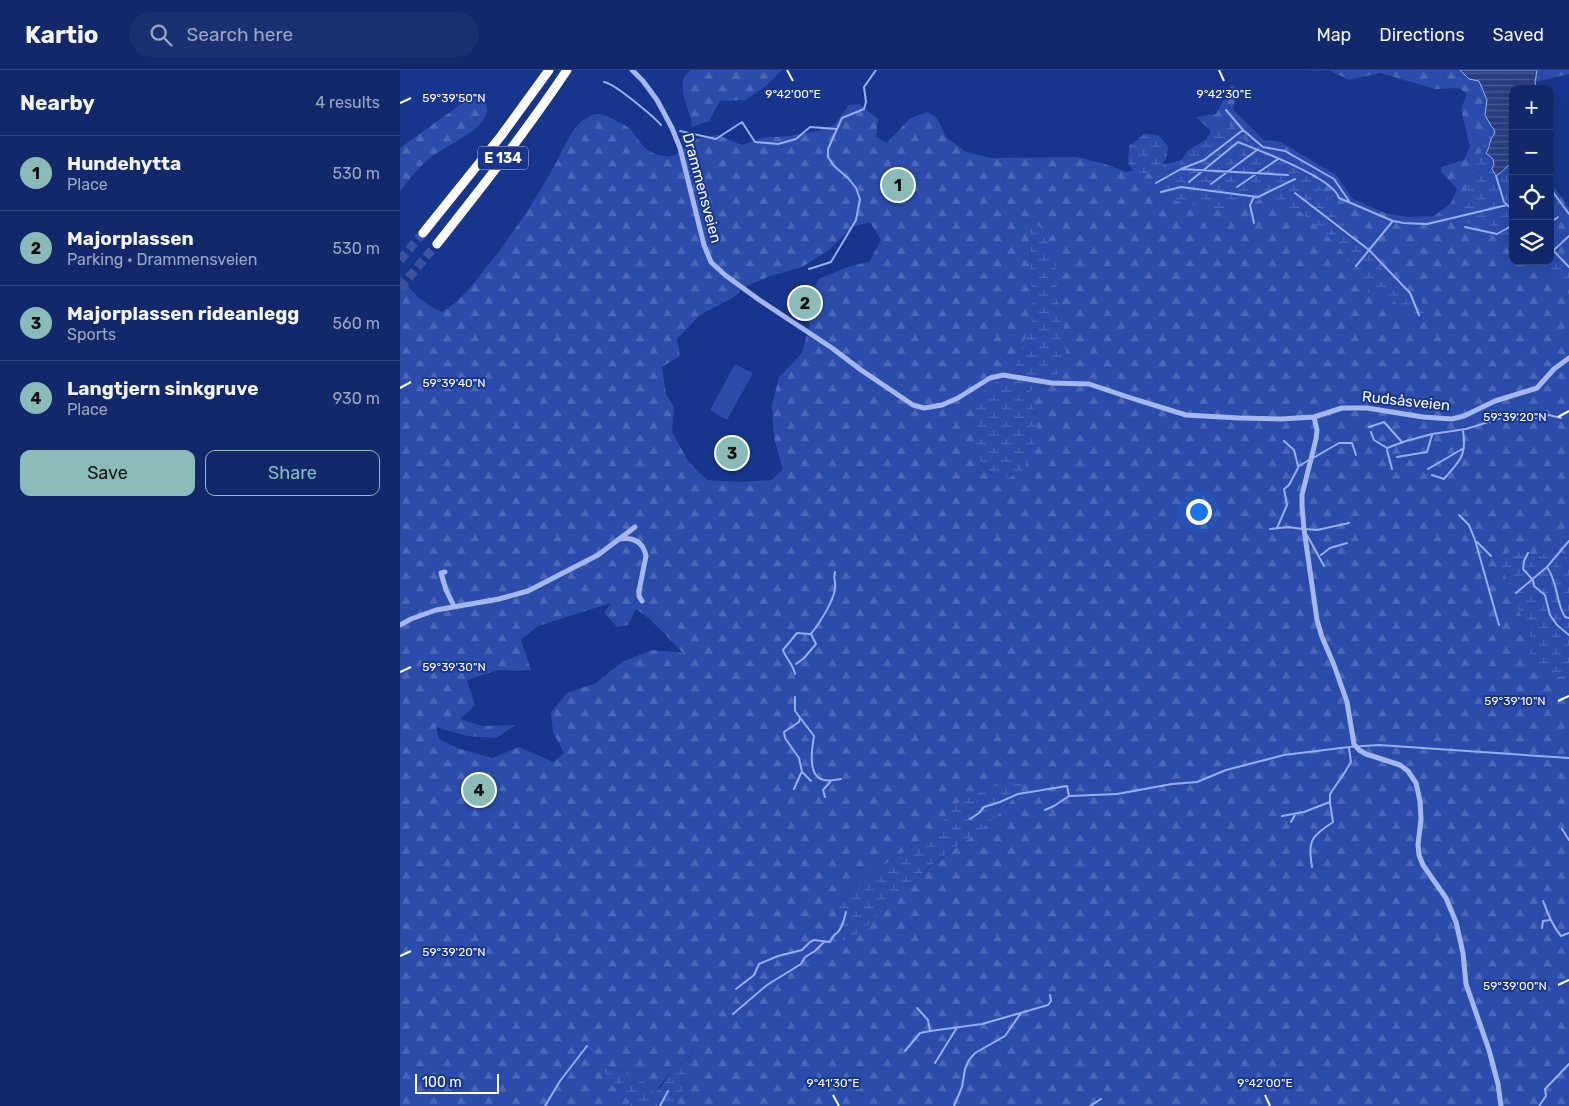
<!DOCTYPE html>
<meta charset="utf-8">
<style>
body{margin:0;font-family:Rubik,sans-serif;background:#1b3070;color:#f1f3f6}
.controls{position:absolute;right:15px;top:15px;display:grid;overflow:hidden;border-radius:10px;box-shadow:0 5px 20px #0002}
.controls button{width:45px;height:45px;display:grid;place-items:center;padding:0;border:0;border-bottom:1px solid #31447e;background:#12286a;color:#f1f3f6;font:25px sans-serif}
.scale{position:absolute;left:15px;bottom:12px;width:84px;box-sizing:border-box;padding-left:5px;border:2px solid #fff;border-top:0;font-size:14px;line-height:18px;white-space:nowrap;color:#fff;-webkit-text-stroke:4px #18358d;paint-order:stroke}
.you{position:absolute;left:798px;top:441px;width:18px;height:18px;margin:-12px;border:4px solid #fff;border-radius:50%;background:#1a73e8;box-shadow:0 0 0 8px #1a73e833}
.badge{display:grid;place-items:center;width:32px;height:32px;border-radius:50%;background:#8bbbb9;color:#111;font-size:16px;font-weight:700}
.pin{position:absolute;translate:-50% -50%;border:2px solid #fff;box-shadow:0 1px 5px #0006}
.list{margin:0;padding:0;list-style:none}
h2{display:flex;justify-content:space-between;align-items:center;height:65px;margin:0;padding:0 20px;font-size:21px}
h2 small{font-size:16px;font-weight:400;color:#9ca6c1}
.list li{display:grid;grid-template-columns:32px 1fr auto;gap:15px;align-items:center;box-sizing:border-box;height:75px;padding:0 20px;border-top:1px solid #31447e}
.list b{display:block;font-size:19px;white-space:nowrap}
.list p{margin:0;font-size:16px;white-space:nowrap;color:#9ca6c1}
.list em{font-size:16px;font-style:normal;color:#9ca6c1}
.actions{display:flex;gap:10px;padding:15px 20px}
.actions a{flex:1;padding:11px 0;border:1px solid #8bbbb9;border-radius:10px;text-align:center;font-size:18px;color:#8bbbb9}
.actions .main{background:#8bbbb9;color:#111}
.icon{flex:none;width:28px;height:28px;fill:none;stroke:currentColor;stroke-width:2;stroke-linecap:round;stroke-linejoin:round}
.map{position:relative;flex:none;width:1169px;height:1036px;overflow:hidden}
header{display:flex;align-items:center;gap:30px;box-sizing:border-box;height:70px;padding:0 25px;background:#12286a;border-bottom:1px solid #31447e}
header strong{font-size:24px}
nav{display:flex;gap:28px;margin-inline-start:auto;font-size:18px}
.search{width:350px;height:45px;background:#1b3070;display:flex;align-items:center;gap:12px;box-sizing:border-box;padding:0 18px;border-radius:28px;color:#9ca6c1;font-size:19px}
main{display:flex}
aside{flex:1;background:#12286a}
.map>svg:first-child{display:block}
.forest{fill:url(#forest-firs);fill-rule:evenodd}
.wetland{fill:url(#wetland-marsh)}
.pitch{fill:#2b4cab}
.water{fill:url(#water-rules);stroke:#96aff1}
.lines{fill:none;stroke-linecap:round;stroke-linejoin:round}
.stream{stroke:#96aff1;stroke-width:2}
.highway-tunnel{stroke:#3b539e;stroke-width:9;stroke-dasharray:9 4.5;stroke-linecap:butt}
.street{stroke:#a4b7ee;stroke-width:5}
.highway{stroke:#fff;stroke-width:9}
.ticks{fill:none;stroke:#fff;stroke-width:2}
.labels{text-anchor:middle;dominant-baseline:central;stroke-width:4;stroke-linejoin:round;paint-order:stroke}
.shield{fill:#18358d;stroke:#bac2dd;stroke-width:1}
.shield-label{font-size:14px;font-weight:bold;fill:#fff}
.street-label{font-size:15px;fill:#fff;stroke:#18358d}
.ticks-label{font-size:12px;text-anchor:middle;fill:#fff;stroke:#18358d;stroke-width:4;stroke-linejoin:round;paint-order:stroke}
</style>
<header>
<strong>Kartio</strong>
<div class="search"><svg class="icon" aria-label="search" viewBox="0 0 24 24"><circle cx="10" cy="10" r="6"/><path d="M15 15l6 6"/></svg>Search here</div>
<nav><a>Map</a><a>Directions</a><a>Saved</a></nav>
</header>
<main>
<aside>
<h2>Nearby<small>4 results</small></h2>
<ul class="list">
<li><span class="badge">1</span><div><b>Hundehytta</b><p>Place</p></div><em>530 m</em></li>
<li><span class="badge">2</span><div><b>Majorplassen</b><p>Parking · Drammensveien</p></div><em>530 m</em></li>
<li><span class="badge">3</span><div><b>Majorplassen rideanlegg</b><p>Sports</p></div><em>560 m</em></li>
<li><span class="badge">4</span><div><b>Langtjern sinkgruve</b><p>Place</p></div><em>930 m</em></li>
</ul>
<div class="actions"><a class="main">Save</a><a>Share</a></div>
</aside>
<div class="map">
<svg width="1169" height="1036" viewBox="0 0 1169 1036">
<defs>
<pattern id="forest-firs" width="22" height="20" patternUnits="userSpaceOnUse" patternTransform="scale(1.25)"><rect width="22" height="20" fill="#2b4cab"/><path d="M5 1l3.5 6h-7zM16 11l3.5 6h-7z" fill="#4b67b8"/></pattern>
<pattern id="wetland-marsh" width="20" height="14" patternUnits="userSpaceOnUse" patternTransform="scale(1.25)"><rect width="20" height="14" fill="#2b4cab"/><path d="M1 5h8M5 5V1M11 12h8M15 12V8" fill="none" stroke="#4b67b8"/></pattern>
<pattern id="water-rules" width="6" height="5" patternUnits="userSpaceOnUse" patternTransform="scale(1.25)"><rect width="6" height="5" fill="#2a3e80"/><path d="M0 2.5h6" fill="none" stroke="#4a5b93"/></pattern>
</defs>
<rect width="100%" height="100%" fill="#18358d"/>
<path class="forest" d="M 291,0 L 382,0 L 367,15 L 346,30 L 320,31 L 309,51 L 292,57 C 291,39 272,14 291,0 Z
M 910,0 L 1060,0 L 1069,9 L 1079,11 L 1087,30 L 1085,45 L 1094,59 C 1090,73 1085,81 1094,94 L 1106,95 L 1113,92 L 1113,191 L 1143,191 L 1152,206 L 1169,225 L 1169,489 L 1157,480 L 1133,486 L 1117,477 L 1102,488 L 1102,497 L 1122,548 L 1129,561 L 1133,599 L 1151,609 L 1169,604 L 1169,1036 L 273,1036 L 289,1009 L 293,984 L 274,998 L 255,1022 L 239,1007 L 203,996 C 208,1012 218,1021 230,1031 L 228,1036 L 0,1036 L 0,207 C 12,221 24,235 42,242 C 59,232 72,216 84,200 C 110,169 132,135 152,100 C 160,87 167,68 176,57 C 181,51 191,43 199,44 C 207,45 227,55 232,61 C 237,68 242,76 249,81 C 266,91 282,87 290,70 L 318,65 L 342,75 L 363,68 L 389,66 L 417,61 L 434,55 L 449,35 L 459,34 L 478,49 L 476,67 L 487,73 L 509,49 L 527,42 L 537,48 L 546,67 L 566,82 L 592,88 L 676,87 L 705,94 L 726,102 L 771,93 L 797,85 L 811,61 L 796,47 L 816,44 L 832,14 L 837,20 L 833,40 L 864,70 L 881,72 L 936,105 L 953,129 L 985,143 L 1008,147 L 1034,146 L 1051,133 L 1057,119 L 1041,102 L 1041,97 L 1064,90 L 1070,77 L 1061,39 L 1067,24 L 1059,18 L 1036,19 L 980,3 L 949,10 L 929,0 L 912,1 ZM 470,152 L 481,170 L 469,192 L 450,196 L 419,209 L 410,225 L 409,257 L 402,283 L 379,307 L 372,335 L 374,368 L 383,400 L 371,410 L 339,412 L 307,410 L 288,391 L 272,362 L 274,337 L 266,324 L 262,297 L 280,286 L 277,269 L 300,245 L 332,228 L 340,222 L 340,219 L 370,206 L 402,197 L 429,180 L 452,157 ZM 630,160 L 656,198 L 657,225 L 663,243 L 656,308 L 628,323 L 636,345 L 609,408 L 591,404 L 574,385 L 577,348 L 572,331 L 615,298 L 632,249 ZM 211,533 L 204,543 L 217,557 L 228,555 L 236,539 L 250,549 L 283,583 L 252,580 L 222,592 L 196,613 L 167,623 L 151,642 L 153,662 L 164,683 L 153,692 L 119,677 L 92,688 L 60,679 L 39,669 L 36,657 L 67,666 L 96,668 L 115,655 L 82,656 L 60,649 L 75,635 L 67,610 L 98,600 L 118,601 L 131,600 L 121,570 L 138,556 ZM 622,715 C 606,742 578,761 553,780 C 514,810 474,839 433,867 L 432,855 L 440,835 L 451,817 L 531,764 L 558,733 Z
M 1137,0 L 1169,0 L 1169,4 L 1135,12 Z
M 78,26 C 82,28 84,30 86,34 C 96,56 44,76 31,87 C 20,96 8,110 0,122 L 0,78 L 71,27 Z
M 1150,108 L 1155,118 L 1169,138 L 1169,197 L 1155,182 L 1150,182 Z"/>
<path class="wetland" d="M 830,55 C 842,65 855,84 872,82 C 875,82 880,80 883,79 L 896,87 L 923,121 L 950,164 L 960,175 L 967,176 L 977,193 L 993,213 L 1021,229 L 1026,241 L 1016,255 L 1002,243 L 995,232 L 985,230 L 967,222 L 940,178 L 901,142 L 867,128 L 818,140 L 759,127 L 758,118 L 777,98 L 787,81 Z
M 1091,56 L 1094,59 L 1095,63 C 1084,77 1092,80 1094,94 L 1106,95 L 1113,92 L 1113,177 L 1082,159 L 1063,151 L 1058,140 Z
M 744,64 L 758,65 L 768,76 L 767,86 L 758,105 L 734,102 L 728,93 L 729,76 Z
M 636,153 L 645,162 L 656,198 L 657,225 L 663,243 L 666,285 L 656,308 L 628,323 L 636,345 L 638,365 L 624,399 L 609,408 L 592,404 L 574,385 L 577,348 L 572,331 L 615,297 L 632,249 L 630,160 Z
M 1150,182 L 1155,182 L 1169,197 L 1169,225 L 1152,207 L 1143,191 L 1150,191 Z
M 1117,477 L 1133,486 L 1157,480 L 1169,489 L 1169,604 L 1151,609 L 1133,599 L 1129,561 L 1122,548 L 1102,497 L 1102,488 Z
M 612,711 L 623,715 C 596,757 547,779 512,812 C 490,832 472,856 446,871 L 433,868 L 432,855 L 440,835 L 451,817 L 531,764 L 558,733 L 595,714 Z
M 294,984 L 289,1009 L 273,1036 L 228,1036 L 230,1031 C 216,1020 209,1013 202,996 L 239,1007 L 255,1022 L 261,1017 L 274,998 Z"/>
<path class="pitch" d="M 335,294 L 353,303 L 327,350 L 310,340 Z"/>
<path class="water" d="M 1060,0 L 1137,0 L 1135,12 L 1137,19 L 1113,19 L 1113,92 C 1106,96 1103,102 1096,106 L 1092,99 L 1094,94 L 1093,89 L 1086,83 C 1091,75 1088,72 1095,63 L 1094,59 L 1091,56 L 1085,45 L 1087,30 L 1079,11 L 1069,9 Z"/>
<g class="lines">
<path class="stream" d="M 204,12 C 214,13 253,46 261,55
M 826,40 L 843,60 L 863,77 L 885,81 L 934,109 L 949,131
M 280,61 L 316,69 L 342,52 L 355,72 L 378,74 L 396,69 L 410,57 L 436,59
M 781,99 L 888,105
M 1096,106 L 1104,132 L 1113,140
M 789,112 L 838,72 C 858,80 934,108 939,128 L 993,151 L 1004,153 L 1027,154 L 1107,135
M 756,113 L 781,99 L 804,90 L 843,60
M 811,114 L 857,80
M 837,117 L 878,89
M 1150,118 L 1169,144
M 761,122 L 781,117 L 858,127 L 895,109
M 895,123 L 969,180 L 1010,223 L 1019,245
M 854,127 L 850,135 L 854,153
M 1150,153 L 1158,147
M 1065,157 L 1097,164 L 1113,155
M 1150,177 L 1169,197
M 1154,180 L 1169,166
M 956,196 L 992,152
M 409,199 L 431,192 L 456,150 L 460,129 L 456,118 L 448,108 L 434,96 L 428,87 L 428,79 L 442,48 L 464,39 L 466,32 L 464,17 L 476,0
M 969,357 L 984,352 L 1002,372
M 971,362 L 974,370 L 987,378
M 884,371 L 894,380 L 898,396
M 987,378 L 1006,371 L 1032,364 L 1066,359 L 1101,348 L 1126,350 L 1149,345 L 1161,348
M 987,380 L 992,399
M 997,387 L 1027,382 L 1032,365
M 913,388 L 939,373 L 952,373 L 956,385
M 1028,399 L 1064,378
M 1032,405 L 1044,409 C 1060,390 1067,386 1063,361
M 1059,445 L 1069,455 L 1075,470 L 1099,555
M 877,458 L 887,435 L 884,419 L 889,415 L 899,396 L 909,390
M 870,459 L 888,457 L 903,459
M 905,459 L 917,460 L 949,453
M 907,465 L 924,496
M 1077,472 L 1091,486
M 1128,483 L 1124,491 L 1123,499 L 1133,510 L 1134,516 L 1145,525 L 1150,545 L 1157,555 L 1169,565
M 921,485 L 930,478 L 947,473
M 1147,497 C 1159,515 1155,531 1165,547 L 1169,548
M 1116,523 L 1147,497 L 1169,471
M 396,594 L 404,588 L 416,574 L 411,564 C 419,554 434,531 435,518 C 436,512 433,509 435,502
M 395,604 C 393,594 386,589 383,580 L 397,563 L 410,564
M 395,627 L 395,641 L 414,666 C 412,678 407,707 424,710 C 429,711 436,710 441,709
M 400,648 L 399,652 L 384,662 L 385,668 L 399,688 L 402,702 L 411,711
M 394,719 L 401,703
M 425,727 L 423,720 L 431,711
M 645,740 L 654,736 L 669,726
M 882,746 L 904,742 L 930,732 L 930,724 L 945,702 L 951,692 L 949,678
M 570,749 L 579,743 L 584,737 L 600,732 L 618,724 L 667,716 L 669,726 L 717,724 L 772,714 L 797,712 L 826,700 L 884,685 L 949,677 L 979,675 L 1169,688
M 891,752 L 896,743
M 1162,759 L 1169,770
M 912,797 C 908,770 910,768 933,752 L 930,733
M 1143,831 C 1148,844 1152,855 1161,866 L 1169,863
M 1142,858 L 1143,851 L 1150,850
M 336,919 L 354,905 L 359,894 L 378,886 L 402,880 L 410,872 L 414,870 L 430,872 C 432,867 434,865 438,862 C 443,856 444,849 446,842
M 517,938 L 528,950 L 530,961
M 333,944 L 367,915 L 401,894 L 405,887 L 415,881 L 424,872
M 505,981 L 520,963 L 530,961 L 582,954 L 648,935 L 651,931 L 650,925
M 535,993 L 556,959
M 145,1036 L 160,1011 L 187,976
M 260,1036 L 268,1021
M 554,1036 L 562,1017 L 565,999 L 569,990 L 575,983 L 605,966 L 621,943
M 690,1036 L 701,1029
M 1139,1036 L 1146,1026 L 1145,1019 L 1169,994"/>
<path class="highway-tunnel" d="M 0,190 L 23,163
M 0,218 L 37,174"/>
<path class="street" d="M 232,0 L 243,11 L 257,30 L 272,58 L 280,78 L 304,175 L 311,192 L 325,205 L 358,229 L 432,278 L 461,300 L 513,335 L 524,338 L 542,335 L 558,328 L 590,308 L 603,305 L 652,313 L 689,314 L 731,328 L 786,345 L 839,348 L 881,349 L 914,347 L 942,338 L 967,338 L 1023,347 L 1052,349 L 1064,346 L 1095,331 L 1137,318 L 1154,299 L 1169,288
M 914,347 L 917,360 L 916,369 L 902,425 L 902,436 L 904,459 L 917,550 L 922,567 L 934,595 L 947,632 L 954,674 L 959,680 L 966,684 L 1000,695 L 1008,701 L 1016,713 L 1020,731 L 1021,749 L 1018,775 L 1019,785 L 1023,795 L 1046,828 L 1056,852 L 1063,883 L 1066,914 L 1089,980 L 1098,1014 L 1101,1036
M 220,469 C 234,467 243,472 246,486 L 239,521 L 239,526 L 242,531
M 45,502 L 41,503 L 46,520 L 54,536
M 0,555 L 11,549 L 36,540 L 99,529 L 128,521 L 198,485 L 235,457"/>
<path class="highway" d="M 23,163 L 101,66 L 149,0
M 37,174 C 82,117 127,60 167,0"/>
</g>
<path class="ticks" d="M 387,0 L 393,11M 819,0 L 824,11M 0,33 L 11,28M 0,318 L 11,312M 1158,347 L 1169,341M 0,602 L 11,597M 1158,631 L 1169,626M 0,886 L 11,881M 1158,915 L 1169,910M 433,1025 L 439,1036M 865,1025 L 870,1036"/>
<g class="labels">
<rect class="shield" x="78" y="76.5" width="50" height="23" rx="4"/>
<g class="shield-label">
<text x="103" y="88">E 134</text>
</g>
<g class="street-label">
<text transform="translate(302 118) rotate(75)">Drammensveien</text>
<text transform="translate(1006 331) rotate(6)">Rudsåsveien</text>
</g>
</g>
<g class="ticks-label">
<text x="393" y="28">9°42'00"E</text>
<text x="824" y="28">9°42'30"E</text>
<text x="54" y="32">59°39'50"N</text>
<text x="54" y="317">59°39'40"N</text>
<text x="1115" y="351">59°39'20"N</text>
<text x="54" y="601">59°39'30"N</text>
<text x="1115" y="635">59°39'10"N</text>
<text x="54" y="886">59°39'20"N</text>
<text x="1115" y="920">59°39'00"N</text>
<text x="433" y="1017">9°41'30"E</text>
<text x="865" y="1017">9°42'00"E</text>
</g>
</svg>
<div class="controls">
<button>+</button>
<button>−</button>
<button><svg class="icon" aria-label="locate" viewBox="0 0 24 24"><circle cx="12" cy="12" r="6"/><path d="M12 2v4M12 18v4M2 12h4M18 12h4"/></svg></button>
<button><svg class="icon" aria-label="layers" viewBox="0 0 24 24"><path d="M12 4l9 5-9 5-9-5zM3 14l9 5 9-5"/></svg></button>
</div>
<div class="scale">100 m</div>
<div class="you"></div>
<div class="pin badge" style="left:498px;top:115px">1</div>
<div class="pin badge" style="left:405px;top:233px">2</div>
<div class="pin badge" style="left:332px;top:383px">3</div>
<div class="pin badge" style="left:79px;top:720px">4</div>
</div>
</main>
